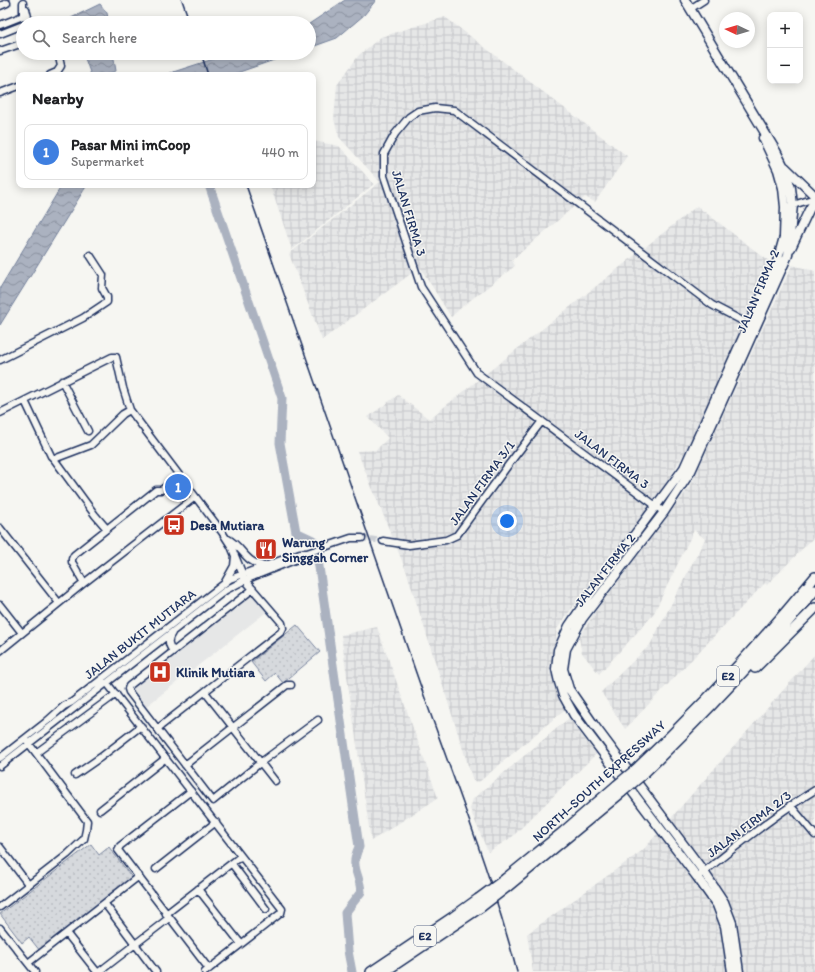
<!DOCTYPE html>
<meta charset="utf-8">
<style>
body{margin:0;font-family:Itim,sans-serif;background:#f6f6f6;color:#202124}
.controls{position:absolute;right:12px;top:12px;display:grid;overflow:hidden;border-radius:8px;box-shadow:0 2px 10px #0003}
.controls button{width:36px;height:36px;display:grid;place-items:center;padding:0;border:0;border-bottom:1px solid #e0e0e0;background:#fff;color:#202124;font:20px sans-serif}
.compass{position:absolute;left:719px;top:12px;width:36px;height:36px;border-radius:50%;background:#fff;box-shadow:0 2px 10px #0003;rotate:274deg}
.you{position:absolute;left:507px;top:521px;width:14px;height:14px;margin:-10px;border:3px solid #fff;border-radius:50%;background:#1a73e8;box-shadow:0 0 0 6px #1a73e833}
.badge{display:grid;place-items:center;width:26px;height:26px;border-radius:50%;background:#c8321e;color:#fff;font-size:13px;font-weight:700}
.pin{position:absolute;translate:-50% -50%;border:2px solid #fff;box-shadow:0 1px 4px #0006}
.list{margin:0;padding:0;list-style:none}
h2{display:flex;justify-content:space-between;align-items:center;height:52px;margin:0;padding:0 16px;font-size:17px}
h2 small{font-size:13px;font-weight:400;color:#757577}
.list li{display:grid;grid-template-columns:26px 1fr auto;gap:12px;align-items:center;box-sizing:border-box;height:56px;margin:0 8px 8px;padding:0 8px;border:1px solid #e0e0e0;border-radius:8px}
.list b{display:block;font-size:15px;white-space:nowrap}
.list p{margin:0;font-size:13px;white-space:nowrap;color:#757577}
.list em{font-size:13px;font-style:normal;color:#757577}
.icon{flex:none;width:22px;height:22px;fill:none;stroke:currentColor;stroke-width:2;stroke-linecap:round;stroke-linejoin:round}
.map{position:relative;flex:none;width:815px;height:972px;overflow:hidden}
.search{position:absolute;background:#fff;box-shadow:0 2px 10px #0003;left:16px;top:16px;width:300px;height:44px;display:flex;align-items:center;gap:10px;box-sizing:border-box;padding:0 14px;border-radius:22px;color:#757577;font-size:15px}
.panel{position:absolute;background:#fff;box-shadow:0 2px 10px #0003;left:16px;top:72px;width:300px;height:116px;border-radius:8px}
.map>svg:first-child{display:block}
.built{fill:#e6e7e7}
.industrial{fill:url(#industrial-grid)}
.park{fill:url(#park-dots);stroke:#78849e}
.water{fill:url(#water-waves);stroke:#717e99}
.lines{fill:none;stroke-linecap:round;stroke-linejoin:round}
.river{stroke:#abb2c0;stroke-width:9}
.minor-tunnel{stroke:#caced4;stroke-width:6;stroke-dasharray:6 3;stroke-linecap:butt}
.minor-casing{stroke:#1b2f5e;stroke-width:9}
.major-casing{stroke:#1b2f5e;stroke-width:11}
.highway-casing{stroke:#1b2f5e;stroke-width:12}
.minor{stroke:#f6f6f2;stroke-width:6}
.major{stroke:#f6f6f2;stroke-width:8}
.highway{stroke:#f6f6f2;stroke-width:9}
.rail{stroke:#1b2f5e;stroke-width:1.5}
.highway-bridge-casing{stroke:#1b2f5e;stroke-width:12;stroke-linecap:butt}
.highway-bridge{stroke:#f6f6f2;stroke-width:9}
.labels{text-anchor:middle;dominant-baseline:central;stroke-width:3;stroke-linejoin:round;paint-order:stroke}
.shield{fill:#f6f6f2;stroke:#5d6b8a;stroke-width:1}
.shield-label{font-size:12px;font-weight:bold;fill:#1b2f5e}
.street-label{font-size:13px;fill:#1b2f5e;stroke:#f6f6f2}
.poi-label{font-size:13px;font-weight:bold;fill:#1b2f5e;stroke:#f6f6f2;text-anchor:start}
</style>
<div class="map">
<svg width="815" height="972" viewBox="0 0 815 972">
<defs>
<pattern id="industrial-grid" width="8" height="8" patternUnits="userSpaceOnUse"><rect width="8" height="8" fill="#e6e7e7"/><path d="M0 4h8M4 0v8" fill="none" stroke="#c5c6c9"/></pattern>
<pattern id="park-dots" width="8" height="8" patternUnits="userSpaceOnUse"><rect width="8" height="8" fill="#d6d9dd"/><path d="M2 2h.1M6 6h.1" fill="none" stroke="#b7bbc0" stroke-width="1.8" stroke-linecap="round"/></pattern>
<pattern id="water-waves" width="16" height="10" patternUnits="userSpaceOnUse"><rect width="16" height="10" fill="#abb2c0"/><path d="M0 5q4-4 8 0t8 0" fill="none" stroke="#8a919f"/></pattern>
</defs>
<rect width="100%" height="100%" fill="#f6f6f2"/>
<filter id="ink" filterUnits="userSpaceOnUse"><feTurbulence type="fractalNoise" baseFrequency=".025" numOctaves="2"/><feDisplacementMap in="SourceGraphic" scale="8" xChannelSelector="R" yChannelSelector="G"/><feConvolveMatrix kernelMatrix="1 2 1 2 8 2 1 2 1" color-interpolation-filters="sRGB"/></filter>
<g filter="url(#ink)">
<path class="built" d="M 250,588 L 269,610 L 144,708 L 127,687 Z"/>
<path class="industrial" d="M 445,17 L 627,156 L 595,202 L 585,197 L 512,260 L 515,266 L 464,305 L 451,317 L 420,267 L 322,340 L 289,254 L 380,182 L 339,137 L 334,119 L 337,85 L 359,55 L 381,37 Z
M 313,141 L 339,146 L 374,184 L 292,250 L 270,185 L 313,185 Z
M 697,206 L 770,262 L 696,434 L 659,495 L 613,552 L 557,629 L 553,666 L 566,707 L 563,711 L 479,782 L 473,781 L 407,573 L 357,451 L 376,450 L 388,438 L 368,417 L 398,395 L 429,419 Z
M 792,265 L 815,271 L 815,536 L 767,585 L 765,583 L 625,729 L 601,692 L 650,645 L 705,539 L 694,530 L 653,615 L 599,674 L 582,653 L 579,638 L 595,612 L 691,485 Z
M 377,627 L 438,798 L 371,841 L 341,635 Z
M 815,654 L 815,972 L 533,972 L 527,934 L 643,850 Z
M 569,718 L 596,754 L 512,837 L 488,852 L 470,809 L 473,799 Z"/>
<path class="park" d="M 297,625 L 320,652 L 283,683 L 275,673 L 266,681 L 251,662 Z
M 91,844 L 99,855 L 109,847 L 133,879 L 40,951 L 29,937 L 22,943 L 0,914 Z"/>
<path class="water" d="M 345,0 L 376,0 L 364,15 L 337,38 L 309,48 L 309,24 Z
M 100,4 L 107,13 L 109,23 L 73,23 L 71,18 Z
M 83,53 L 113,53 L 116,71 L 104,75 L 91,75 Z
M 232,53 L 294,53 L 231,75 L 164,75 Z
M 62,185 L 87,185 L 0,325 L 0,288 Z"/>
<g class="lines">
<path class="river" d="M 209,185 L 282,398 L 280,443 L 296,532 L 313,540 L 318,560 L 359,847 C 349,868 360,873 361,892 L 345,913 L 348,951 L 352,972"/>
<path class="minor-tunnel" d="M 362,538 L 383,541"/>
<g class="minor-casing">
<path id="minor" d="M 0,6 L 7,3
M 26,9 L 28,17 L 26,23
M 690,9 L 704,0
M 0,25 L 23,16 L 23,3
M 0,34 L 23,25
M 0,51 L 23,43
M 50,75 L 57,72 L 61,66 L 58,53
M 0,93 L 19,86
M 790,206 L 815,198
M 0,360 L 83,318 L 107,302 L 107,297 L 102,288 L 103,275 L 90,255
M 62,381 L 88,431
M 25,401 L 51,456 L 54,459
M 0,413 L 112,357 L 116,357 L 123,388 L 130,410 L 222,532 L 231,546 L 245,580 L 282,623 L 283,628 L 281,632 L 157,729
M 664,512 L 477,373 L 421,287 L 384,176 L 384,154 L 395,134 L 409,117 L 418,111 L 435,108 L 454,110 L 712,305 L 752,326
M 0,528 L 59,603
M 107,529 L 95,515 L 54,459 L 91,445 L 123,414 L 130,410
M 228,539 C 243,547 244,562 264,566
M 383,541 L 409,545 L 446,540 L 457,535 L 509,464 L 542,421
M 225,582 L 234,566 L 235,556
M 84,583 L 72,562 L 72,559 L 74,555 L 156,490 L 161,490 L 180,477
M 253,589 L 129,686 L 128,689 L 129,692 L 213,801 L 260,763 L 318,720
M 0,605 L 22,633
M 172,633 C 167,640 168,645 173,651
M 0,651 L 84,583 L 195,497
M 92,686 L 100,682 L 107,683 L 282,909 L 281,913 L 205,972
M 205,692 L 275,781
M 36,753 L 116,694
M 0,758 L 46,722 L 64,706 L 72,702 L 230,579 L 300,553 L 307,553
M 185,765 L 287,685 L 291,685
M 0,766 L 226,590 L 245,580 L 302,557 L 307,553 L 351,538 L 362,538
M 75,775 L 101,757 L 141,726
M 191,791 L 120,846 L 118,850 L 209,969
M 790,805 L 815,835
M 100,810 L 166,758
M 0,847 L 28,884
M 232,864 L 266,909
M 156,869 L 216,822
M 697,877 C 736,847 773,816 815,790
M 198,889 L 241,944
M 105,904 L 156,972
M 0,907 L 67,855 L 84,839 L 86,830 L 87,821 L 27,741
M 166,914 L 241,856
M 0,928 L 35,972
M 67,934 L 97,972
M 28,963 L 139,876
M 99,972 L 169,918"/>
</g>
<g class="major-casing">
<path id="major" d="M 685,0 L 776,151 L 784,167 L 791,188 L 793,205 L 788,255 L 691,471 L 664,512 L 582,619 L 566,649 L 563,669 L 569,689 L 594,725 L 704,872 L 724,902 L 732,923 L 739,972
M 785,167 L 815,196
M 791,248 L 809,210 L 815,200
M 732,972 L 725,926 L 717,905 L 697,877 L 574,715 L 563,695 L 559,682 L 556,669 L 558,650 L 569,626 L 592,592 L 684,468 L 777,262 L 784,237 L 785,207 L 783,188 L 778,170 L 763,138"/>
</g>
<g class="highway-casing">
<path id="highway" d="M 755,668 L 815,608
M 635,770 C 699,710 759,645 815,577
M 641,776 C 702,717 761,655 815,590
M 505,879 L 563,832 L 617,785
M 507,887 L 622,792
M 371,972 L 453,917 L 478,899
M 384,972 L 481,907"/>
</g>
<use href="#minor" class="minor"/>
<use href="#major" class="major"/>
<use href="#highway" class="highway"/>
<path class="rail" d="M 182,0 L 190,23
M 201,53 L 208,75
M 246,185 C 304,352 363,519 421,687 C 454,781 492,875 517,972"/>
<g class="highway-bridge-casing">
<path id="highway-bridge" d="M 617,785 L 635,770
M 622,792 L 641,776
M 478,899 L 505,879
M 481,907 L 507,887"/>
</g>
<use href="#highway-bridge" class="highway-bridge"/>
</g>
</g>
<defs>
<g id="bus-square" transform="scale(1.15)"><rect x="-9" y="-9" width="18" height="18" rx="4" fill="#c8321e" stroke="#f6f6f2"/><path d="M-5-6H5V4H4V6H2V4H-2V6H-4V4H-5ZM-3.5-4V0h7V-4ZM-3.5 1.2v1.5H-2V1.2ZM2 1.2v1.5H3.5V1.2Z" fill="#fff"/></g>
<g id="restaurant-square" transform="scale(1.15)"><rect x="-9" y="-9" width="18" height="18" rx="4" fill="#c8321e" stroke="#f6f6f2"/><path d="M-5-6h1v4h1v-4h1v4h1v-4h1v5L-1.5 .5V6h-2V.5L-5-1ZM5-6V6H3V1.5H1.5Q1.5-4 5-6Z" fill="#fff"/></g>
<g id="hospital-square" transform="scale(1.15)"><rect x="-9" y="-9" width="18" height="18" rx="4" fill="#c8321e" stroke="#f6f6f2"/><path d="M-5-5h3v3.5h4V-5h3V5h-3V1.5h-4V5h-3Z" fill="#fff"/></g>
</defs>
<g fill-rule="evenodd">
<use href="#bus-square" x="174" y="525"/>
<use href="#restaurant-square" x="266" y="549"/>
<use href="#hospital-square" x="160" y="672"/>
</g>
<g class="labels">
<g class="shield">
<rect x="717" y="666" width="22" height="20" rx="3"/>
<rect x="414" y="926" width="22" height="20" rx="3"/>
</g>
<g class="shield-label">
<text x="728" y="676">E2</text>
<text x="425" y="936">E2</text>
</g>
<g class="street-label">
<text transform="translate(409 213) rotate(73)">JALAN FIRMA 3</text>
<text transform="translate(758 291) rotate(-67)">JALAN FIRMA 2</text>
<text transform="translate(612 459) rotate(37)">JALAN FIRMA 3</text>
<text transform="translate(482 483) rotate(-54)">JALAN FIRMA 3/1</text>
<text transform="translate(605 570) rotate(-52)">JALAN FIRMA 2</text>
<text transform="translate(140 634) rotate(-38)">JALAN BUKIT MUTIARA</text>
<text transform="translate(599 781) rotate(-42)">NORTH–SOUTH EXPRESSWAY</text>
<text transform="translate(749 824) rotate(-37)">JALAN FIRMA 2/3</text>
</g>
<g class="poi-label">
<text x="190" y="525">Desa Mutiara</text>
<text x="282" y="542">Warung<tspan x="282" dy="15">Singgah Corner</tspan></text>
<text x="176" y="672">Klinik Mutiara</text>
</g>
</g>
</svg>
<div class="controls">
<button>+</button>
<button>−</button>
</div>
<svg class="compass" viewBox="-18 -18 36 36"><path d="M0-13l5 13h-10z" fill="#e53935"/><path d="M0 13l5-13h-10z" fill="#757577"/></svg>
<div class="you"></div>
<div class="pin badge" style="left:178px;top:487px;background:#3f7fe0">1</div>
<div class="search"><svg class="icon" aria-label="search" viewBox="0 0 24 24"><circle cx="10" cy="10" r="6"/><path d="M15 15l6 6"/></svg>Search here</div>
<section class="panel">
<h2>Nearby<small></small></h2>
<ul class="list">
<li><span class="badge" style="background:#3f7fe0">1</span><div><b>Pasar Mini imCoop</b><p>Supermarket</p></div><em>440 m</em></li>
</ul>
</section>
</div>
